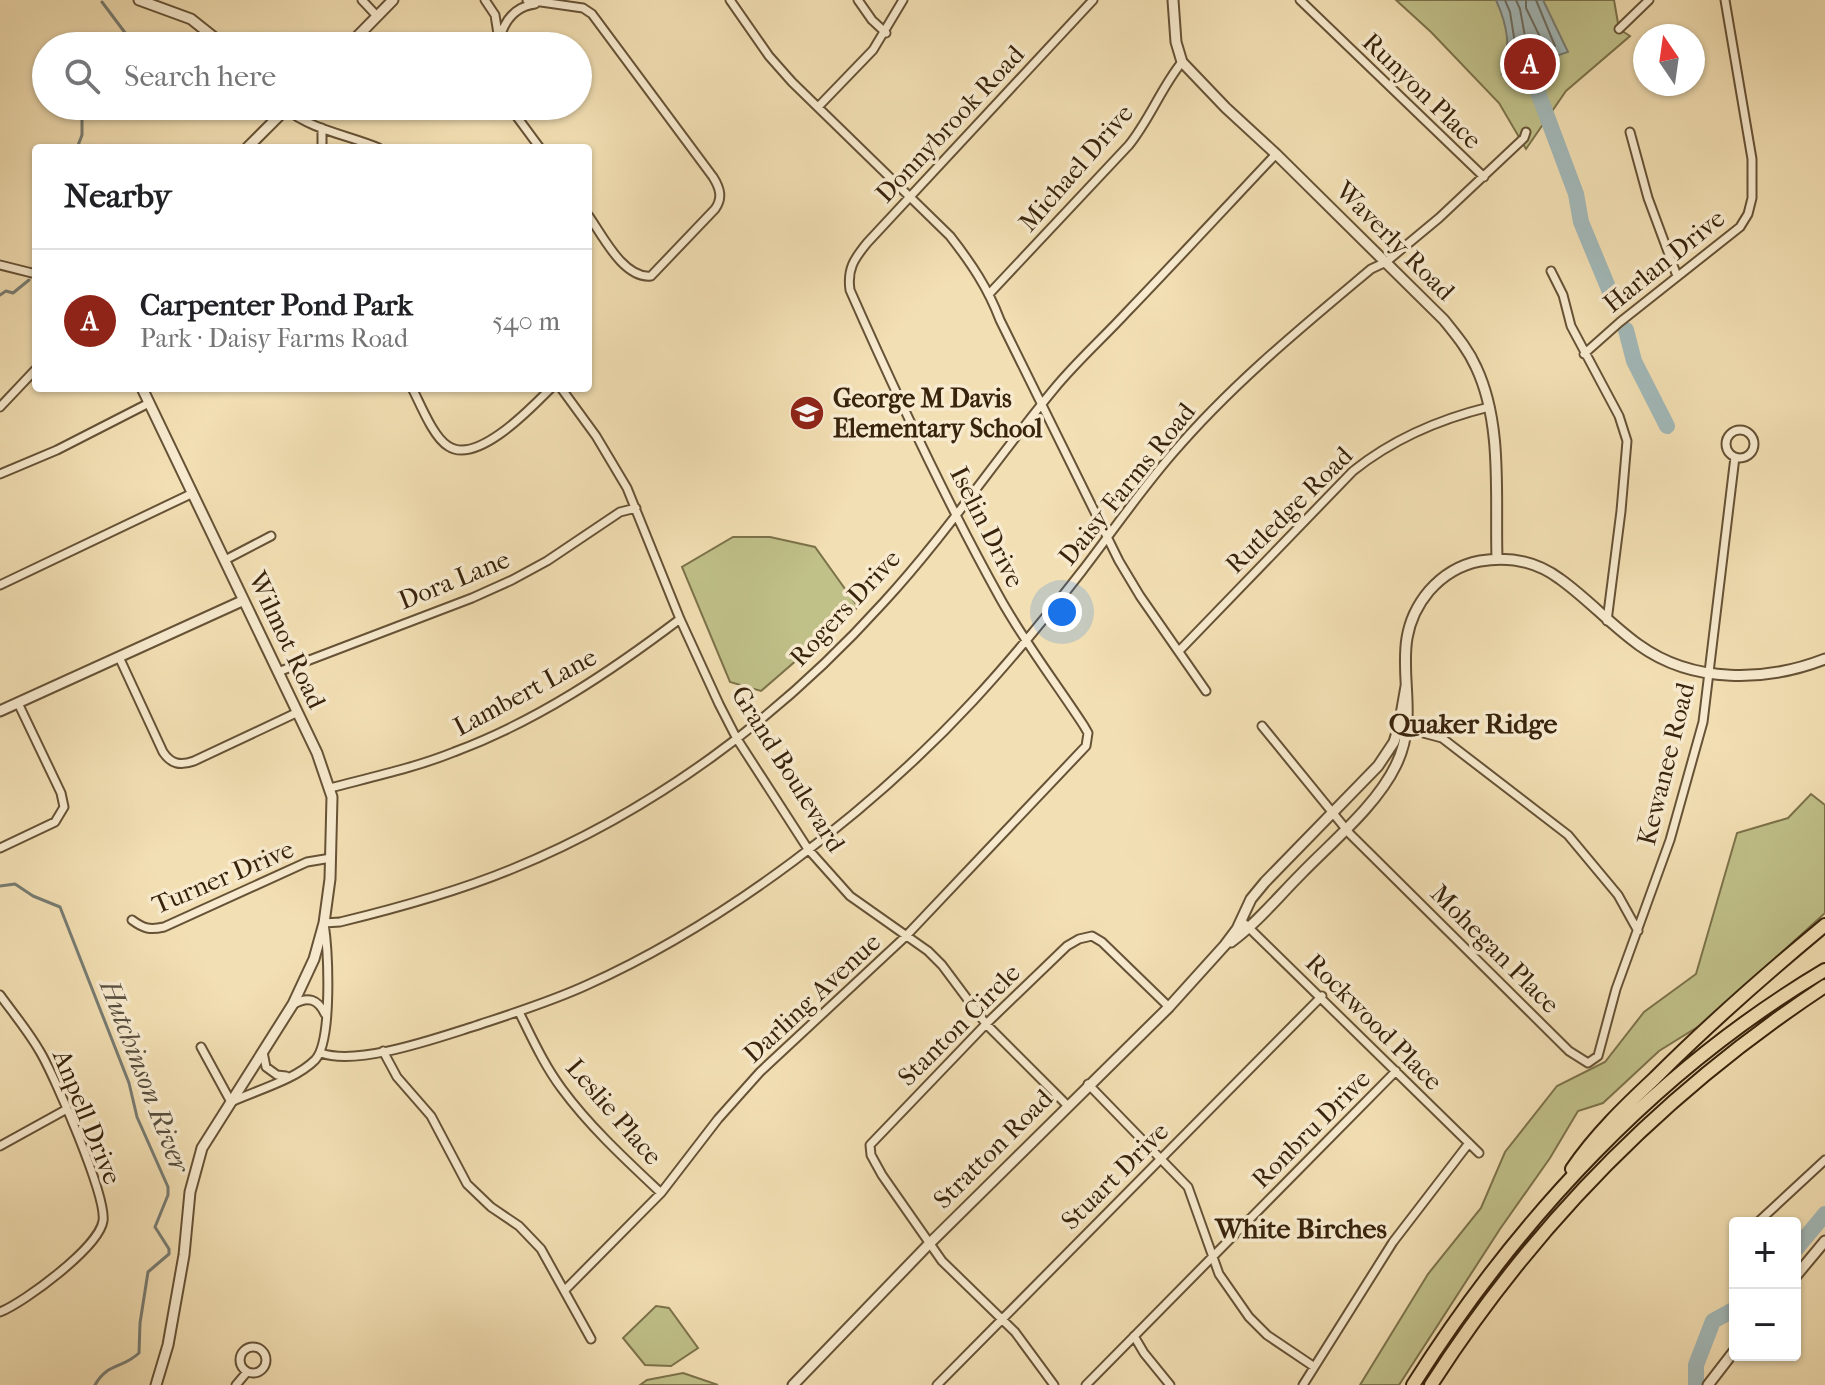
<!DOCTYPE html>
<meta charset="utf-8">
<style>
body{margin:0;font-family:"IM FELL French Canon",serif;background:#f6f6f6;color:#202124}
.controls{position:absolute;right:24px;bottom:24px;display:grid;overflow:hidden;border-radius:8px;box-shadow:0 2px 6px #0004}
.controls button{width:72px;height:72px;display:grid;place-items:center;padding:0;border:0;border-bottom:2px solid #e0e0e0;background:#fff;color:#202124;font:40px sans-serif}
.compass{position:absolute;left:1633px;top:24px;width:72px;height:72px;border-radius:50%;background:#fff;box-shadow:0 2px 6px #0004;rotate:347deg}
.you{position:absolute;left:1062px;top:612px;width:28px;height:28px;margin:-20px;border:6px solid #fff;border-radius:50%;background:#1a73e8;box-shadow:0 0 0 12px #1a73e833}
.badge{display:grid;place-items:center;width:52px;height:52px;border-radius:50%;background:#8f2418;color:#fff;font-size:26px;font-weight:700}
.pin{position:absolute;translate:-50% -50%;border:4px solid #fff;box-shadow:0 2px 8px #0006}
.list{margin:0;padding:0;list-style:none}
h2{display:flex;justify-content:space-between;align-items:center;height:104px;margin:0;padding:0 32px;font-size:34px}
h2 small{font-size:26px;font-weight:400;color:#757577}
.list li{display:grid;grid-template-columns:52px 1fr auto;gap:24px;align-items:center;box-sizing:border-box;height:144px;padding:0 32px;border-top:2px solid #e0e0e0}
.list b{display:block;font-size:30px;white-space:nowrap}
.list p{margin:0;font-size:26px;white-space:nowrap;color:#757577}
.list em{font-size:26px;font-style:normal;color:#757577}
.icon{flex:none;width:44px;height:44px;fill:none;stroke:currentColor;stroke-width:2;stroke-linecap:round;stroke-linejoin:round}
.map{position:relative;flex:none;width:1825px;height:1385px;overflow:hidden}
.search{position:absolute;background:#fff;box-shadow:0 2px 6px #0004;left:32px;top:32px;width:560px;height:88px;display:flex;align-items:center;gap:20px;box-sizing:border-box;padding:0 28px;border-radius:44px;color:#757577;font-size:30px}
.panel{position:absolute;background:#fff;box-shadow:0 2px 6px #0004;left:32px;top:144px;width:560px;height:248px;border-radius:8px}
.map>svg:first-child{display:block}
.green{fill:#c0c089;stroke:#7c724a;stroke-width:2}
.water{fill:#a2b9b9;stroke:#787d74;stroke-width:2}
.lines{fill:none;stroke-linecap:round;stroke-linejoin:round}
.shore{stroke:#6d6e62;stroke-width:2}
.stream{stroke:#787d74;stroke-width:3}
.canal{stroke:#a2b9b9;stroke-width:9}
.river{stroke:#a2b9b9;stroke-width:16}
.minor-casing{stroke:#665236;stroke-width:11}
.tertiary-casing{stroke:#665236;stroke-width:13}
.motorway-casing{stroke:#38230c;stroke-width:16}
.minor{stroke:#f7eace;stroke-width:7}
.tertiary{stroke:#f7eace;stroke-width:9}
.motorway{stroke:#f2dfb3;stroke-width:12}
.labels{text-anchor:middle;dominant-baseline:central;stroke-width:7;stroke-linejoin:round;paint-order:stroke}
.street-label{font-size:26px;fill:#38230c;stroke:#f7eace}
.poi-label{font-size:26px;font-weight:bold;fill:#38230c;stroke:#f7eace;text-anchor:start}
.neighbourhood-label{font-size:28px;font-weight:bold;fill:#38230c;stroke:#f7eace}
.water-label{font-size:28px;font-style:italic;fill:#585040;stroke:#f7eace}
</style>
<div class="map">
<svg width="1825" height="1385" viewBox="0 0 1825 1385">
<rect width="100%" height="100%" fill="#f2dfb3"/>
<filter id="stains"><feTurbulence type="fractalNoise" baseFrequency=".0025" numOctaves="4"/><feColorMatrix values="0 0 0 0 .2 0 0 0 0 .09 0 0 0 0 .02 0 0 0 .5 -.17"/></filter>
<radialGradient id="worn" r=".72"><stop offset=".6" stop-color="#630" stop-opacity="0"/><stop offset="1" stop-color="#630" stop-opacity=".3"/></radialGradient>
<path class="green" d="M 1396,0 L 1614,0 L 1619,29 L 1630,36 L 1566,91 L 1526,149 L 1499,103 L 1431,32 Z
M 733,537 L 770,537 L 815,547 L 858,607 L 761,691 L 730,682 L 682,567 Z
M 1811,794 L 1825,805 L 1825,913 L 1704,1023 L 1659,1051 L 1603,1103 L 1578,1111 L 1550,1158 L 1500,1229 L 1399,1385 L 1360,1385 L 1428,1274 L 1481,1208 L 1505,1152 L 1557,1086 L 1605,1062 L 1644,1012 L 1696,974 L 1737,833 L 1788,818 Z
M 656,1306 L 669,1308 L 698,1348 L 671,1366 L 645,1365 L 623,1338 Z
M 683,1373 L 718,1385 L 640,1385 L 647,1380 Z"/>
<path class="water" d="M 1496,0 L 1543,0 L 1568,52 L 1502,74 C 1511,46 1508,27 1496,0 Z"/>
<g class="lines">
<path class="shore" d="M 1505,0 L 1510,12 L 1517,56 L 1521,59 L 1555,46 L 1536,0
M 1516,0 L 1520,9 L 1526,42 L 1530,45 L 1539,42 L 1541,39 L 1526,8 L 1526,0"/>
<path class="stream" d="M 102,2 L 126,34 L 129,46
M 77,148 L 82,135 L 82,117 L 88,106
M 0,295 L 6,291 L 13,293 L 29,280
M 0,886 L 15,884 L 33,896 L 60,907 L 129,1083 L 137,1117 L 168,1187 L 168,1195 L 155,1227 L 169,1249 L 169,1254 L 148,1272 L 140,1323 L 139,1353 C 122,1369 107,1363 95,1385"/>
<path class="canal" d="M 1512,71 L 1523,88 L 1535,88"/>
<path class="river" d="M 1533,79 L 1576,194 L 1581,222 L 1615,304
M 1626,330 L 1634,361 L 1667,426
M 1795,1250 L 1825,1214
M 1696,1383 L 1696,1365 L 1713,1321 L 1735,1309"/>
<g class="minor-casing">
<path id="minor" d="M 362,0 L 377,16
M 485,0 L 495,15 L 498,34
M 527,0 L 583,8 L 592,14 L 713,177 C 720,188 723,198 715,209 L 651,276 C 623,279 602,234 588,215
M 730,0 L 769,56 L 792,82 L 950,236 C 971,263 988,288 1000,320 L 1119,561 L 1140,596 L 1206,691
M 858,0 L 872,20 L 886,33
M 1300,0 L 1484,177
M 1619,29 L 1649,0
M 498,46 C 502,24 512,7 535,4
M 509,106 L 540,148
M 818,107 L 873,50 L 903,0
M 286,109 C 312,130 348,135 379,148
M 1630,132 L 1648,198 L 1677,276
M 322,148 L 322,128
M 0,265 L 36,274
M 1551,271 L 1563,295 L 1571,326 L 1619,416 L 1627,441 L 1621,511 L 1607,621
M 990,293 L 1129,145 C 1150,119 1161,88 1182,62
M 1584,354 L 1620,322 L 1740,227 L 1748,214 L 1752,198 L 1752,159 L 1725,0
M 412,388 C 420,403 433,437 448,446 C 477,466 533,406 551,388
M 561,388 L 596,436 L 627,488 L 680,619 L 719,704 L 737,739 L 808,849 L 850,896 L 928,951 L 942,965 L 986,1024 L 1067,1105
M 0,407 L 36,369
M1726 444a14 14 0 1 1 28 0a14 14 0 1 1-28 0Z
M 0,474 L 57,450 L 149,403
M 225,560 L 271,536
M 0,585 L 193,493
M 1179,651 L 1353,471 C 1393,439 1440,419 1489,407
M 119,657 L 163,752 C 171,764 180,766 194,761 L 296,713
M 278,672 L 472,598 L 512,580 L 547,561 L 620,512 L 636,508
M 1262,726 L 1350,834 L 1569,1051 L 1588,1063 L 1598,1056 L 1616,989 L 1670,840 L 1703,722 L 1735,457
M 1401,727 L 1442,738 L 1568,835 L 1618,895 L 1638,931
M 330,788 C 372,777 414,768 454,752 C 537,721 610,672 680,619
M 0,848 L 55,822 L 64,807 L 61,793 L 18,703
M 132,920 C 144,929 150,930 164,927 L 307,862 L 331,858
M 1245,924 L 1479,1153
M 0,995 C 13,1013 28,1031 39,1050 C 54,1074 107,1197 103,1221 C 99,1247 25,1302 0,1312
M 294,1004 C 308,996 318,999 325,1014
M 519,1012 C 532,1038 544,1065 562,1089 C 590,1127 626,1160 661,1193
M 201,1047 L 231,1102 C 257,1090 295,1080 315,1060 C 333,1041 328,949 324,923 L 340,922 C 398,908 456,892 512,869 C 654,811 780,717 883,603 C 945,536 996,459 1054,389 C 1076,362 1103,338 1127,312 C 1177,260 1226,207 1276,154
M 383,1051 L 397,1077 L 431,1116 L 467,1184 L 491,1207 L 519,1226 L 541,1249 L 591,1339
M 263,1052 L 266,1067 L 277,1075 L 286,1076
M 321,1053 C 357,1066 434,1039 472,1027 C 511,1014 550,1002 587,985 C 725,923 870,812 973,701 C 1011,660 1047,616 1082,571 C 1112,532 1140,491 1173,453 C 1232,384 1302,327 1371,269 L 1386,262 L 1439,218 L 1524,138 L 1526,132
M 1088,1084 L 1188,1187 L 1219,1274 L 1249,1317 L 1267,1335 L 1313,1366
M 0,1146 L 67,1109
M 1757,1223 L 1825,1160
M 565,1290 L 661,1193 L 718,1119 L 760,1072 L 905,937 L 1086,746 L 1088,733 L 1084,726 C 1056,683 1025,643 1000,598 C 945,499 896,394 850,290 C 847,269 854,259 867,243 L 1093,0
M 1134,1336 L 1144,1353 L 1170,1385
M240 1360a13 13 0 1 1 26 0a13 13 0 1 1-26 0Z
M 236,1385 L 247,1372
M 937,1385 L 1322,996
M 1054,1385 L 1015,1332 L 942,1261 L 882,1175 L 871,1155 L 870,1145 L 986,1024 L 1067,946 L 1079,939 L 1092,936 L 1102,942 L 1169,1007
M 1086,1385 L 1396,1071
M 1303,1385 L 1393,1242 L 1469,1143"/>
</g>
<g class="tertiary-casing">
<path id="tertiary" d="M 139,0 L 191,19 L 225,46
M 1173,0 L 1176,42 L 1182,62 L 1226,108 L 1276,154 L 1444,320 C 1456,335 1468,349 1476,367 C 1503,424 1495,496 1497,558
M 348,46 L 393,0
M 247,148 L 289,106
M 142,388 L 317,753 L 332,797 L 330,879 L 324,923 L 314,959 L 293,1004 L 202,1148 L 190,1192 L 184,1255 L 168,1345 L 156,1385
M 0,711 L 242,601
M 1231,942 C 1257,923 1278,897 1301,874 C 1332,842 1377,805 1396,765 C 1426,704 1381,648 1429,591 C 1443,575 1459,565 1480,561 C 1509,556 1536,561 1560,579 C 1588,599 1611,625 1639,645 C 1693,684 1766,682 1825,659
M 1795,1277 L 1825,1241
M 793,1385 L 929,1244 L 1169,1007 L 1225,945 L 1237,929 L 1251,899 L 1265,882 L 1378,766 L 1394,742 L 1399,726 L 1406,686
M 1708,1385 L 1735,1350"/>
</g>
<g class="motorway-casing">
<path id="motorway" d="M 1572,1169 C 1595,1135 1625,1106 1655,1078 C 1709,1024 1766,974 1825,925
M 1413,1385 C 1517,1220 1656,1070 1825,970
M 1431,1385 C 1534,1224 1666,1091 1825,986"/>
</g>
<use href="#minor" class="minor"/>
<use href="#tertiary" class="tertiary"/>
<use href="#motorway" class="motorway"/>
</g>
<defs>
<g id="school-disc" transform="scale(1.8)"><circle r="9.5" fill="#8f2418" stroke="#f7eace"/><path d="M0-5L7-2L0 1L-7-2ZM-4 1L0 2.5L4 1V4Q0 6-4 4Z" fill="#fff"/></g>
</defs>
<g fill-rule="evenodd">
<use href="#school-disc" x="807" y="413"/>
</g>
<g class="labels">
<g class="street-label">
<text transform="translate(1422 91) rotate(44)">Runyon Place</text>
<text transform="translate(950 124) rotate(-47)">Donnybrook Road</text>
<text transform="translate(1076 168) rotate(-49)">Michael Drive</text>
<text transform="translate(1395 241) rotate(45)">Waverly Road</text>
<text transform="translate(1664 261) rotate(-39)">Harlan Drive</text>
<text transform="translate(1127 484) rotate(-51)">Daisy Farms Road</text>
<text transform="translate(1289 510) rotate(-45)">Rutledge Road</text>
<text transform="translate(987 527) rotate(63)">Iselin Drive</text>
<text transform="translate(454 580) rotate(-22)">Dora Lane</text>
<text transform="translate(845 608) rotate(-47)">Rogers Drive</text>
<text transform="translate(287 640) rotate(65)">Wilmot Road</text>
<text transform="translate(525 692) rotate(-28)">Lambert Lane</text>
<text transform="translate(1666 764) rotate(-76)">Kewanee Road</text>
<text transform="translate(788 769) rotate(58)">Grand Boulevard</text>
<text transform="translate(223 877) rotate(-23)">Turner Drive</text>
<text transform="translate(1495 949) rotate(45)">Mohegan Place</text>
<text transform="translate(812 998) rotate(-43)">Darling Avenue</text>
<text transform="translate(1374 1022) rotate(45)">Rockwood Place</text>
<text transform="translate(959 1025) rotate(-45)">Stanton Circle</text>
<text transform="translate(614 1112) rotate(49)">Leslie Place</text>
<text transform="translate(87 1117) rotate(68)">Anpell Drive</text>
<text transform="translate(1311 1129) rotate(-45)">Ronbru Drive</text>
<text transform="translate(993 1149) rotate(-45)">Stratton Road</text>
<text transform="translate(1115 1176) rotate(-45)">Stuart Drive</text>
</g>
<g class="poi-label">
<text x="833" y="398">George M Davis<tspan x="833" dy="30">Elementary School</tspan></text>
</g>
<g class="neighbourhood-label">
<text x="1473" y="723">Quaker Ridge</text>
<text x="1301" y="1228">White Birches</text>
</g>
<g class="water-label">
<text transform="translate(145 1076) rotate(69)">Hutchinson River</text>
</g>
</g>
<rect width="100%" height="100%" filter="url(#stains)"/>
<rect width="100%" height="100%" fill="url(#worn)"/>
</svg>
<div class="controls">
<button>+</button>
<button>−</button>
</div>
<svg class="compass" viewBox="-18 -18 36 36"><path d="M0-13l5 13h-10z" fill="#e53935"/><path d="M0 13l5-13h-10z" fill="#757577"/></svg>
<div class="you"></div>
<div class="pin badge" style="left:1530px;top:64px">A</div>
<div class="search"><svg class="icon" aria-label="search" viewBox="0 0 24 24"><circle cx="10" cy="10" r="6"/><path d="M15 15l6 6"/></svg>Search here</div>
<section class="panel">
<h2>Nearby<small></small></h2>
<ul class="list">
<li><span class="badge">A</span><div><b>Carpenter Pond Park</b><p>Park · Daisy Farms Road</p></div><em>540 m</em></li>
</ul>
</section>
</div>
